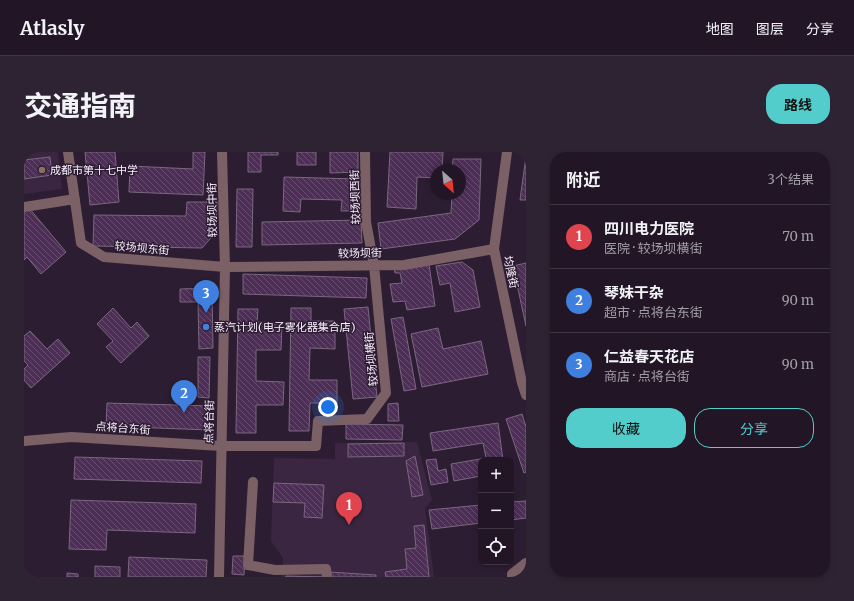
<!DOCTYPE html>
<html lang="zh">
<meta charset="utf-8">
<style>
body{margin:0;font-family:Merriweather,"Noto Sans SC",serif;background:#2e2332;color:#f1f3f6}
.controls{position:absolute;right:12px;bottom:12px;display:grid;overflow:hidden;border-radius:8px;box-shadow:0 2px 6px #0003}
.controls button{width:36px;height:36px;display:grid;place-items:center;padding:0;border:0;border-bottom:1px solid #3f3543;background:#221626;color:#f1f3f6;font:20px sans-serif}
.compass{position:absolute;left:406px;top:12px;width:36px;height:36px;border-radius:50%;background:#221626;box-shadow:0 2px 6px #0003;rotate:153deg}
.you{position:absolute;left:304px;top:255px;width:14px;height:14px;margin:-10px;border:3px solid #fff;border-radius:50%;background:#1a73e8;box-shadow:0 0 0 6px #1a73e833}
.badge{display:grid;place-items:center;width:26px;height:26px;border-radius:50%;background:#52cdcc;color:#fff;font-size:13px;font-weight:700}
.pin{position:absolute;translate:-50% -33px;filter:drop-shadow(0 1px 2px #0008)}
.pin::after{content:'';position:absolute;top:21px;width:14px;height:12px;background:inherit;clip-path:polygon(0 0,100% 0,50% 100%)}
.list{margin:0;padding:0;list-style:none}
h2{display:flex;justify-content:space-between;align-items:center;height:52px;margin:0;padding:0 16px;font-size:17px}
h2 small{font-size:13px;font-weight:400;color:#a29fa7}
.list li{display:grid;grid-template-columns:26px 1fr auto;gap:12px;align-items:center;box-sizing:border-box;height:64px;padding:0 16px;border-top:1px solid #3f3543}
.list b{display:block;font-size:15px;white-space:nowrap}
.list p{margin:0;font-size:13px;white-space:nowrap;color:#a29fa7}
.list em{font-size:13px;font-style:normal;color:#a29fa7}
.actions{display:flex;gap:8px;padding:12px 16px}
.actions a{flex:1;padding:9px 0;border:1px solid #52cdcc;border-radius:16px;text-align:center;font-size:14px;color:#52cdcc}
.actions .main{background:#52cdcc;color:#111}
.icon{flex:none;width:22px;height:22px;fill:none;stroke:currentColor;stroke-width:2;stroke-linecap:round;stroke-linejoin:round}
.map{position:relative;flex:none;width:502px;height:425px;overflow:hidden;border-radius:16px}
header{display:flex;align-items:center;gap:24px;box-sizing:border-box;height:56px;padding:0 20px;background:#221626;border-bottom:1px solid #3f3543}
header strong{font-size:19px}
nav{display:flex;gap:22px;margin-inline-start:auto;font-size:14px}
.intro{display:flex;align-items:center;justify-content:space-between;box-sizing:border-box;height:96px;padding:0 24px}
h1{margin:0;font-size:28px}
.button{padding:10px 18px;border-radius:16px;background:#52cdcc;color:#111;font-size:14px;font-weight:700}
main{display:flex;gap:24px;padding:0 24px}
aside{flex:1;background:#221626;border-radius:16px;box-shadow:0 2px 6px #0003}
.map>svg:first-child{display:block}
.built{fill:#3a2640}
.building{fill:url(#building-back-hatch);stroke:#7a6780}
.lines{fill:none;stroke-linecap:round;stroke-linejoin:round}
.minor{stroke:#7b6166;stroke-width:10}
.education-dot{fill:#8d6e63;stroke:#2d1d32;stroke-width:1.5}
.shop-dot{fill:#3f7fe0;stroke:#2d1d32;stroke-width:1.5}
.labels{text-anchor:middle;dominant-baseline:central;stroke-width:3;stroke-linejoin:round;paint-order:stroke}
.poi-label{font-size:11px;fill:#fbf0ff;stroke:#2d1d32;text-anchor:start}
.street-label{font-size:11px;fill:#fbf0ff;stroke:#2d1d32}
</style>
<header>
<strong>Atlasly</strong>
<nav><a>地图</a><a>图层</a><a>分享</a></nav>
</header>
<div class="intro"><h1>交通指南</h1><a class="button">路线</a></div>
<main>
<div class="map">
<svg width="502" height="425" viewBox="0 0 502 425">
<defs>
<pattern id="building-back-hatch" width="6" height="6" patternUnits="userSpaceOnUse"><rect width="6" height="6" fill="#4d2e56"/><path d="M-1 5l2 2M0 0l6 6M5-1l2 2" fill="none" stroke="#684d6f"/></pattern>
</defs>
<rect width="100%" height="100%" fill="#2d1d32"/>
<path class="built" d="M 0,0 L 34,0 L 38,37 L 0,42 Z
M 393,290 L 408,348 L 401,356 L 410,425 L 258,425 L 259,406 L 247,389 L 250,306 L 311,307 L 311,291 Z"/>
<path class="building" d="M 61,0 L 91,0 L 95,50 L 66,53 Z
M 169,0 L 181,0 L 179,43 L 105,40 L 106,14 L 169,17 Z
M 224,0 L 254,0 L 254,3 L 237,3 L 237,20 L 224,20 Z
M 273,0 L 292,0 L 292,13 L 273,13 Z
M 306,0 L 334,0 L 334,20 L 306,21 Z
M 366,0 L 419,0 L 418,18 L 412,18 L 412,26 L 393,25 L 392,57 L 363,55 Z
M 502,4 L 502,48 L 496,48 Z
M 26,5 L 28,23 L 0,27 L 0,8 Z
M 429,7 L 457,7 L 455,68 L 431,87 L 357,97 L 354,71 L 427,61 L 428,42 L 436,42 L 436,18 L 428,18 Z
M 260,25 L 334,27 L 334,59 L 317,59 L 318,48 L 277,47 L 276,60 L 259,59 Z
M 213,37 L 229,37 L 228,95 L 212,95 Z
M 163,50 L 193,50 L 192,80 L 178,96 L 69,94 L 70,63 L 162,64 Z
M 5,56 L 42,100 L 17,122 L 3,105 L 0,108 L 0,60 Z
M 337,68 L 338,91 L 238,93 L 238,70 Z
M 438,110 L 449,118 L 456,155 L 431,160 L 426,131 L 416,133 L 412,114 Z
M 502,111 L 502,174 L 489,114 Z
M 405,112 L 411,154 L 383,158 L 381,149 L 369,150 L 366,132 L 378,131 L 376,121 L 371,121 L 370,116 Z
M 219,122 L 343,126 L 342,146 L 219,142 Z
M 188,136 L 189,196 L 175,197 L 174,150 L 156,150 L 156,137 Z
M 344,155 L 353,245 L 329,247 L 320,157 Z
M 89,156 L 107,176 L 113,170 L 125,184 L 97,211 L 82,195 L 89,189 L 73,172 Z
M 267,156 L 287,156 L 287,169 L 311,169 L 311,197 L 286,196 L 285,228 L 313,228 L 313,251 L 286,251 L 285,279 L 265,279 Z
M 214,157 L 234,157 L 233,170 L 258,171 L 257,198 L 232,198 L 232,229 L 260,230 L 259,253 L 232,253 L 232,281 L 212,281 Z
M 379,165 L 392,237 L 380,239 L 367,167 Z
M 414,176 L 419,197 L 457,189 L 464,222 L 398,235 L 387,182 Z
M 6,179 L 23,197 L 34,187 L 46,201 L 7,236 L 0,228 L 0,217 L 4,213 L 0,209 L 0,184 Z
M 174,205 L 186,205 L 185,246 L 174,245 Z
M 83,251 L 186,254 L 185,278 L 82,274 Z
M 374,251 L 375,269 L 364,269 L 364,252 Z
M 498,262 L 502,275 L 502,320 L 500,321 L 482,267 Z
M 474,271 L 479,308 L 457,308 L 457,324 L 430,329 L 427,312 L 462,306 L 459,291 L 409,299 L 406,281 Z
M 322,272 L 379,273 L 378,288 L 322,287 Z
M 380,291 L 380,304 L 324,305 L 324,292 Z
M 391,304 L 399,343 L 388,345 L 382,309 Z
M 51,305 L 178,309 L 177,331 L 50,327 Z
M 412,307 L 414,319 L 422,317 L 424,330 L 407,333 L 402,308 Z
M 250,331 L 300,333 L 298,366 L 280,365 L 281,351 L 249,350 Z
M 47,348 L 172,352 L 171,381 L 83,378 L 82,398 L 45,397 Z
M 502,349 L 502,366 L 487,368 L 487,350 Z
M 457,353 L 457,371 L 408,377 L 405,358 Z
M 400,373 L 405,425 L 362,425 L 361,420 L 383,417 L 381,397 L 392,396 L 390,374 Z
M 209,404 L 221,404 L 220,423 L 208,422 Z
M 105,405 L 183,408 L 182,425 L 104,425 Z
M 71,414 L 96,415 L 96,425 L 71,425 Z
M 305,420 L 352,423 L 352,425 L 305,425 Z
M 43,421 L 54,422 L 54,425 L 43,425 Z
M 262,424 L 298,425 L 262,425 Z"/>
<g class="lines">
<path class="minor" d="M 44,0 L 57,91 L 80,105 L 201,115 L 380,113 L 470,97
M 483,0 L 470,97 L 498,231 L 502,243
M 0,55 L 51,47
M 0,289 L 47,285 L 197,294 L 292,294 L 294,269 L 343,267 L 362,241 L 350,113 L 342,70 L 341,0
M 229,330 L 224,413 L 251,418 L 302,417 L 303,425
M 195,425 L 201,115 L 198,0
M 488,425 L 488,422 L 502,411"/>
</g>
<circle class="education-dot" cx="18" cy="18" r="4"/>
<circle class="shop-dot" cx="182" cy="175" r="4"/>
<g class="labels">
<g class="poi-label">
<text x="26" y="18">成都市第十七中学</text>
<text x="190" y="175">蒸汽计划(电子雾化器集合店)</text>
</g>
<g class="street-label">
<text transform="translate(331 45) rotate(-92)">较场坝西街</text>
<text transform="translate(188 58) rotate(-91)">较场坝中街</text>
<text transform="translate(118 96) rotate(5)">较场坝东街</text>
<text transform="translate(336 101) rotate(-1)">较场坝街</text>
<text transform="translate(487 120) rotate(78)">均隆街</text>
<text transform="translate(347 207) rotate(-95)">较场坝横街</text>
<text transform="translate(185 270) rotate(-89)">点将台街</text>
<text transform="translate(99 276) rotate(4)">点将台东街</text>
</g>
</g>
</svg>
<div class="controls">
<button>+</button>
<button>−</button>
<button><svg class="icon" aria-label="locate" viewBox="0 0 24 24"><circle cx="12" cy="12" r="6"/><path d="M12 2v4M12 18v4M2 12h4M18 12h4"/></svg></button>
</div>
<svg class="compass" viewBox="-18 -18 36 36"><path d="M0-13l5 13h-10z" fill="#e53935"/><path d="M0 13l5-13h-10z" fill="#a29fa7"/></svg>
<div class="you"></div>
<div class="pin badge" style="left:325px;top:373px;background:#e0444e">1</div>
<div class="pin badge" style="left:160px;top:261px;background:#3f7fe0">2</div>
<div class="pin badge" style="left:182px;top:161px;background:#3f7fe0">3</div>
</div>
<aside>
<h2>附近<small>3个结果</small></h2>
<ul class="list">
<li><span class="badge" style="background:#e0444e">1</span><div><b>四川电力医院</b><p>医院 · 较场坝横街</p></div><em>70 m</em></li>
<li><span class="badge" style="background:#3f7fe0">2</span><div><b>琴妹干杂</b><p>超市 · 点将台东街</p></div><em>90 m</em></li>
<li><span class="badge" style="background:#3f7fe0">3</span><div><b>仁益春天花店</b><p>商店 · 点将台街</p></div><em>90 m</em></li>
</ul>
<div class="actions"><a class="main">收藏</a><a>分享</a></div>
</aside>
</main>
